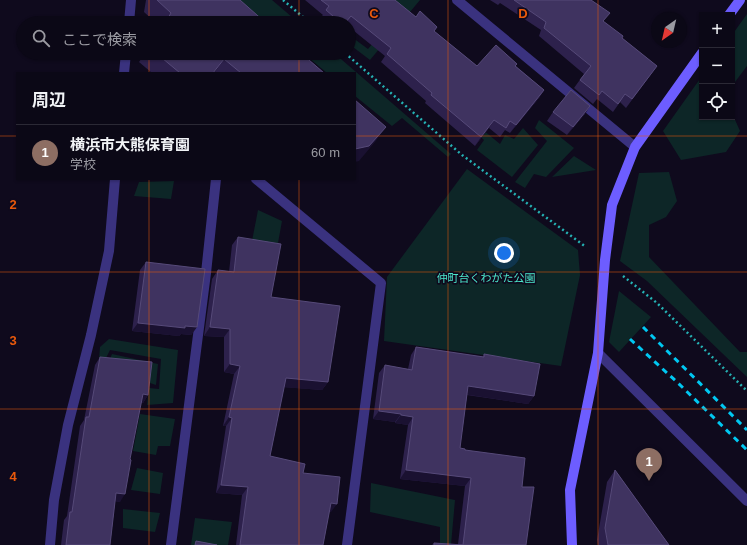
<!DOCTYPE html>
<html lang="ja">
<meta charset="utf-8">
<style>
body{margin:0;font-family:Arial,"Noto Sans JP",sans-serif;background:#14111f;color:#f1f3f6}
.controls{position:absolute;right:12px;top:12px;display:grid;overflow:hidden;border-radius:0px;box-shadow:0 1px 3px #0004}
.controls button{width:36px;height:36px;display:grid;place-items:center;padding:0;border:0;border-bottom:1px solid #2b2935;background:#0b0816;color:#f1f3f6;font:20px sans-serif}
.compass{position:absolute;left:651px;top:12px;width:36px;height:36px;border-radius:50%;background:#0b0816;box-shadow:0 1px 3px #0004;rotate:214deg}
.you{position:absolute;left:504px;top:253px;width:14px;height:14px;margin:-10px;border:3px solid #fff;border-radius:50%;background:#1a73e8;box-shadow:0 0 0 6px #1a73e833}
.badge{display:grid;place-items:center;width:26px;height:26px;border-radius:50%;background:#00c7f1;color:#fff;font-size:13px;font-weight:700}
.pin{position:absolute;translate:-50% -33px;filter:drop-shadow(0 1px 2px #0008)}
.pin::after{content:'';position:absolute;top:21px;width:14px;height:12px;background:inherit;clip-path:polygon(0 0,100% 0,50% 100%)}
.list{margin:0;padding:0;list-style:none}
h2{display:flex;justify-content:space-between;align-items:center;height:52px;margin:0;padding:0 16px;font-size:17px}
h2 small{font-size:13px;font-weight:400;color:#9a9aa1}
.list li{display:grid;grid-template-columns:26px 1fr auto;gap:12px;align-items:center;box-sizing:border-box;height:56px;padding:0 16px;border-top:1px solid #2b2935}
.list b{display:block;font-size:15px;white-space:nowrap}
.list p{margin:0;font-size:13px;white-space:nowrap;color:#9a9aa1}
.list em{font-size:13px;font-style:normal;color:#9a9aa1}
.icon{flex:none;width:22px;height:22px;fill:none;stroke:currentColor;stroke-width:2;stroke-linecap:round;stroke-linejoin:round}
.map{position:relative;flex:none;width:747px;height:545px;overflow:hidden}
.search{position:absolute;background:#0b0816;box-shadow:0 1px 3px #0004;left:16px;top:16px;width:340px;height:44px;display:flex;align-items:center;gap:10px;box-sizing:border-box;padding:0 14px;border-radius:22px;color:#9a9aa1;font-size:15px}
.panel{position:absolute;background:#0b0816;box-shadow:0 1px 3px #0004;left:16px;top:72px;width:340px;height:108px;border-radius:0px}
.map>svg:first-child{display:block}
.green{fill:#0d2627}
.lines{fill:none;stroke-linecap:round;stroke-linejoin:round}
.path{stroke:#25b2b4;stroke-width:2.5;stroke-dasharray:2 3;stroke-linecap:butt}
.street{stroke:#3a327f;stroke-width:10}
.secondary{stroke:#6d5dff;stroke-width:10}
.rail{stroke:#00c7f1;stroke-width:3;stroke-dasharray:6 5;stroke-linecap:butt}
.wall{fill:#2d214c}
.shaded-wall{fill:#1a1131}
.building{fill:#3f3360;stroke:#564a79}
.grid{fill:none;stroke:#e8590c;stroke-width:1;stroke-opacity:0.55}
.labels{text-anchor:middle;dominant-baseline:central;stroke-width:3.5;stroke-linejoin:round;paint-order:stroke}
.park-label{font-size:11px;fill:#4be6cb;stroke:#0f0a1d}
.grid-label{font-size:13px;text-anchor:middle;font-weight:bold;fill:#e8590c;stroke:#0f0a1d;stroke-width:3.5;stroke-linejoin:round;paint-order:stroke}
</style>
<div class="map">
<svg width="747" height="545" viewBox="0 0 747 545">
<rect width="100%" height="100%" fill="#0f0a1d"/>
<path class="green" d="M 238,0 L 272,0 L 299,23 L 266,23 Z
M 391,0 L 420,0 L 370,60 L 349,44 L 349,35 L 368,49 L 401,10 Z
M 747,14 L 747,66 L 732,86 L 732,35 Z
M 303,53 L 334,53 L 451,154 L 448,157 L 402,118 L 392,126 L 355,96 L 355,73 L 327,73 Z
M 702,76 L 702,117 L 732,117 L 732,113 L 740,131 L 726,152 L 681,160 L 663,131 Z
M 539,120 L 574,148 L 546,177 L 534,174 L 525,188 L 515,182 L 547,141 L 535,128 Z
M 477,125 L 500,144 L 505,135 L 514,139 L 523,128 L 538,145 L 512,177 L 477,150 L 484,140 L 472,129 Z
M 574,156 L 596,170 L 552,177 Z
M 467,169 L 578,250 L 580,275 L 561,366 L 384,341 L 387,277 Z
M 669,172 L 677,201 L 666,217 L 649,225 L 649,257 L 740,352 L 747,352 L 747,377 L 647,281 L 620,261 L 639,173 Z
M 174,181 L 171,199 L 134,196 L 139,182 Z
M 258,210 L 282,221 L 278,243 L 252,241 Z
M 619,291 L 651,317 L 619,352 L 609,342 Z
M 109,339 L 178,350 L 173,403 L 147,405 L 149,388 L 159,389 L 161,359 L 110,350 L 105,360 L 99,359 L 100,347 Z
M 112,354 L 158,364 L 156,385 L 150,383 L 150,369 L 109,361 Z
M 140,414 L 175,419 L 170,446 L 158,446 L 156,455 L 133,451 Z
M 137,468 L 163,473 L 160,494 L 131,490 Z
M 371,483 L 455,500 L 451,545 L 440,545 L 440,527 L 370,512 Z
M 123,509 L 160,513 L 155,532 L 123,528 Z
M 195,518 L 232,522 L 228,545 L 191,545 Z"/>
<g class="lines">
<path class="path" d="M 283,0 L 310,23
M 345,53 L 462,155 L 586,247
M 623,276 L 657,303 L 747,391"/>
<path class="street" d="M 457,0 L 635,147
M 129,23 L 131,0
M 124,73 L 126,53
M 256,179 L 381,283 L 347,545
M 598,353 L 747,501
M 50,545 L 54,500 L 68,425 L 91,335 L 109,251 L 115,179
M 171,545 L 206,273 L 216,179"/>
<path class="secondary" d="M 729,15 L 740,0
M 572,545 L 570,490 L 598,353 L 605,260 L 612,205 L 635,147 L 702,53"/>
<path class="rail" d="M 643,327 L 747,430
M 630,339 L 678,383 L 747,450"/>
</g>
<path class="wall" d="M 146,0 L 240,0 L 266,23 L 156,23 L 144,12 Z
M 305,0 L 395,0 L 416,17 L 437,27 L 434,31 L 477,66 L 516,66 L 544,90 L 539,98 L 510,133 L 505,130 L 500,137 L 489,128 L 475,146 L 425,103 L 426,101 L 381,62 L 385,56 L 349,27 L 349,23 L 326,23 L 320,18 L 323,15 Z
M 490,0 L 591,0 L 603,21 L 622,38 L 657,66 L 626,108 L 620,102 L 613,112 L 597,99 L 593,104 L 574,88 L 584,74 L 539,36 L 541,30 L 500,3 L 498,5 Z
M 145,53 L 301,53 L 324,73 L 152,73 L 139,62 Z
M 553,112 L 585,114 L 567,135 L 547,121 Z
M 238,237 L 271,297 L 328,382 L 322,390 L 284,387 L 270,456 L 303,473 L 331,512 L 329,512 L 323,545 L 236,545 L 242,495 L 216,493 L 226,426 L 223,426 L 234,374 L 224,372 L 224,337 L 204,336 L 212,279 L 218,270 L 229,272 L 232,245 Z
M 146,262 L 197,327 L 191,335 L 181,334 L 179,336 L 132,331 L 140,270 Z
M 416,347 L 483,357 L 484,354 L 534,396 L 528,404 L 467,395 L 460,448 L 465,450 L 522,487 L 526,545 L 432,545 L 434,543 L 458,544 L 465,486 L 400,479 L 408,425 L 395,423 L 395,422 L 373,419 L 379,373 L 385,365 L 408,369 L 411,355 Z
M 100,357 L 148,395 L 143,403 L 141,403 L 120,502 L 115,501 L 110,545 L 61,545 L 64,520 L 67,516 L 80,426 L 84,420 L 95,365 Z
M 615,470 L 669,545 L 598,545 L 597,540 L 607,482 Z"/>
<path class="shaded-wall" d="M 224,59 L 214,73 L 213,73 Z
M 544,90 L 539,98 L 510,133 L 516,125 Z
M 590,106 L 585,114 L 567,135 L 573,127 Z
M 494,120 L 489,128 L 475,146 L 481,137 Z
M 386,127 L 375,142 L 359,161 L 355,162 L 355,149 Z
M 138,323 L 185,326 L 197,327 L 191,335 L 181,334 L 179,336 L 132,331 Z
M 210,327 L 230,329 L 224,337 L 204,336 Z
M 230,364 L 240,366 L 234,374 L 224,372 Z
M 286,378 L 328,382 L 322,390 L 280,387 Z
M 468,386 L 534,396 L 528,404 L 463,394 Z
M 143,394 L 148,395 L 143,403 L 137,402 Z
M 379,411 L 401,414 L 395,422 L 373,419 Z
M 401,415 L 413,417 L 408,425 L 395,423 Z
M 229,417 L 232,418 L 226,426 L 223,426 Z
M 406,470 L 471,478 L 465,486 L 400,479 Z
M 221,485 L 248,487 L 242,495 L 216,493 Z
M 116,493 L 125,494 L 120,502 L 110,501 Z
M 331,503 L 337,504 L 331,512 L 325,512 Z"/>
<path class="building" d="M 157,0 L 240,0 L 266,23 L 165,23 L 171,13 Z
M 321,0 L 395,0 L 416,17 L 420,11 L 437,27 L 434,31 L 477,66 L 496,45 L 517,64 L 515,66 L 544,90 L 516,125 L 510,121 L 506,128 L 494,120 L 481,137 L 431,95 L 432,93 L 387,54 L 391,48 L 351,16 L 345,23 L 341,23 L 326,10 L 329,6 Z
M 514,0 L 591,0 L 610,13 L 603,21 L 623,36 L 622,38 L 657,66 L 632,99 L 625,94 L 618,104 L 602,91 L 599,95 L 580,80 L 591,66 L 544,28 L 546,22 Z
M 156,53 L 301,53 L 324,73 L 241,73 L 224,59 L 213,73 L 180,73 Z
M 571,90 L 590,106 L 573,127 L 553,112 Z
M 355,100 L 386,127 L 369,146 L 355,149 Z
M 238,237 L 281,244 L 271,297 L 340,306 L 328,382 L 286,378 L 270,456 L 305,464 L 303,473 L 340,477 L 337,504 L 331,503 L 323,545 L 240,545 L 248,487 L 221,485 L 232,418 L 229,417 L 240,366 L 230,364 L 230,329 L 210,327 L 218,270 L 234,272 Z
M 146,262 L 205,269 L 197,327 L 185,326 L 185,328 L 138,323 Z
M 416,347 L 484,357 L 484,354 L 540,364 L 534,396 L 468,386 L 460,448 L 465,449 L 465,450 L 525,458 L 522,487 L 534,487 L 526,545 L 434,545 L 434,543 L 463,545 L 471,478 L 406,470 L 413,417 L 401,415 L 401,414 L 379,411 L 385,365 L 412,370 Z
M 100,357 L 152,362 L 148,395 L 143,394 L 130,459 L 131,460 L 125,494 L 116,493 L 110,545 L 66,545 L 70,512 L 72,512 L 86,417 L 89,417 Z
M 615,470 L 669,545 L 608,545 L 605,528 Z
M 196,541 L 217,545 L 195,545 Z"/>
<path class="grid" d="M 149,0 L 149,23M 299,0 L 299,23M 448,0 L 448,545M 598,0 L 598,545M 149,53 L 149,73M 299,53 L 299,73M 0,136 L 17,136M 355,136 L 747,136M 149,179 L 149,545M 299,179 L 299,545M 0,272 L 747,272M 0,409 L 747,409"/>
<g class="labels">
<g class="park-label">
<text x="486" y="278">仲町台くわがた公園</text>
</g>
</g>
<g class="grid-label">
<text x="374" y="18">C</text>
<text x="523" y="18">D</text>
<text x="13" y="209">2</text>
<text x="13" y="345">3</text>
<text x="13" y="481">4</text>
</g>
</svg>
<div class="controls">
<button>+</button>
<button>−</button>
<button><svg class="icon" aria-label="locate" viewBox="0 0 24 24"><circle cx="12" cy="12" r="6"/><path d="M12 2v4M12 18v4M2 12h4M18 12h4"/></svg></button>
</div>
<svg class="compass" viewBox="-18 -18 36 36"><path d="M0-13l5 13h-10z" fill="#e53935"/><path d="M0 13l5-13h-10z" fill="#9a9aa1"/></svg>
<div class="you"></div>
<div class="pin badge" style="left:649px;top:481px;background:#8d6e63">1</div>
<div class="search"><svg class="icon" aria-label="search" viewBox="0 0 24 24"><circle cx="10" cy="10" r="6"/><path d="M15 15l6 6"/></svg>ここで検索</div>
<section class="panel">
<h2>周辺<small></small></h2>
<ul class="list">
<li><span class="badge" style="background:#8d6e63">1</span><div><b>横浜市大熊保育園</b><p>学校</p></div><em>60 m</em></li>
</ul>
</section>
</div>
